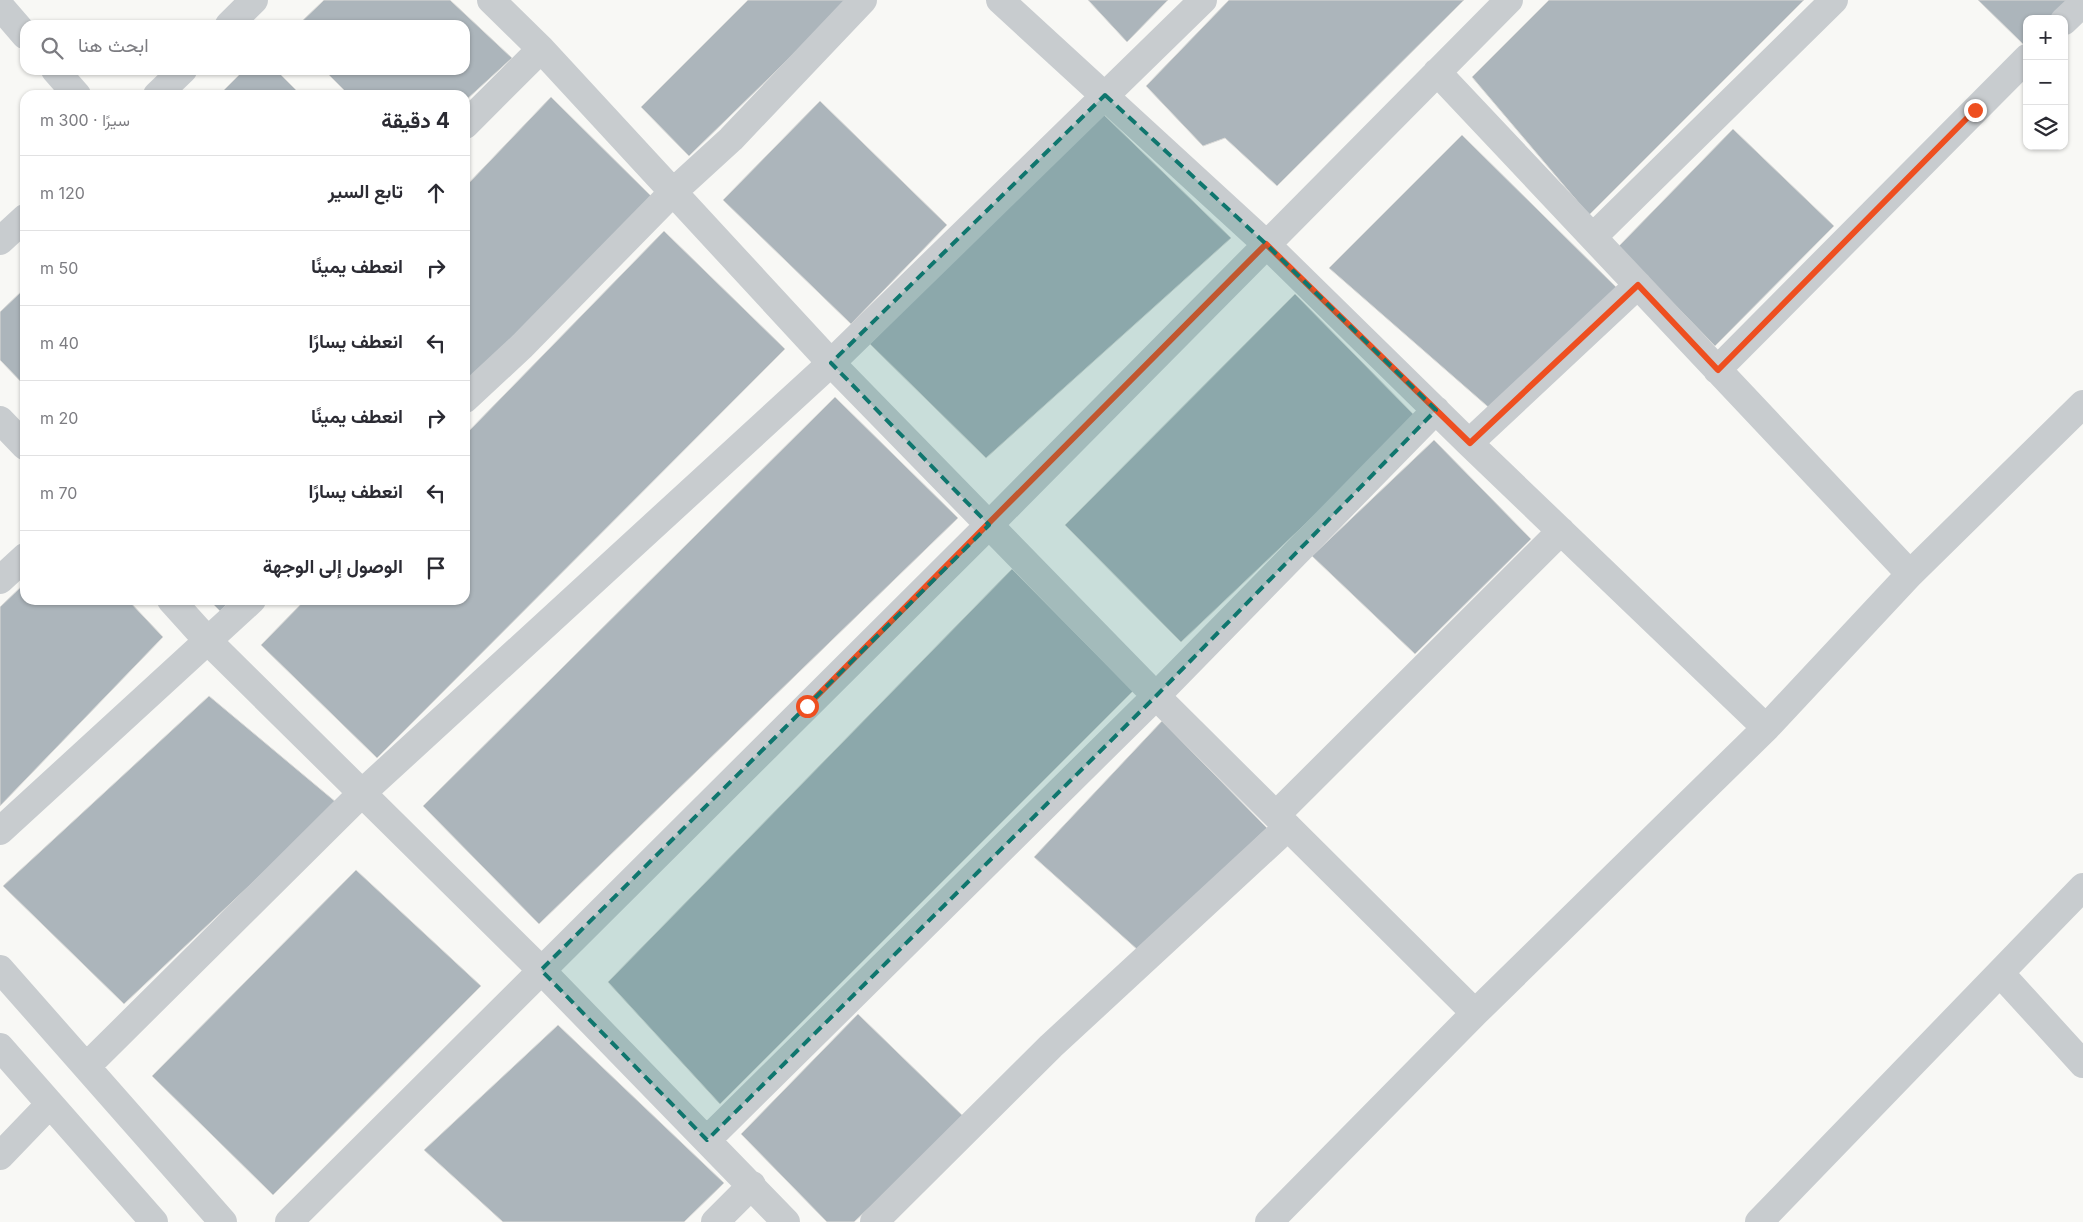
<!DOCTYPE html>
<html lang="ar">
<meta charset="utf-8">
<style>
body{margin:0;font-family:Inter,Vazirmatn,sans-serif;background:#f2f2f3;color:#2b2b33;direction:rtl}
.controls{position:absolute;right:15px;top:15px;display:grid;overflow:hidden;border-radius:10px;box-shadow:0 1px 4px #0004}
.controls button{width:45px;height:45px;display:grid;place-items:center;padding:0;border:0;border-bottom:1px solid #e1e1e2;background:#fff;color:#2b2b33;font:25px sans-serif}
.stop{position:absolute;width:15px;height:15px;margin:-11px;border:4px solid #ee4f20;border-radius:50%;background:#fff}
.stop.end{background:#ee4f20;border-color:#fff;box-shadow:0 1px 5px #0008}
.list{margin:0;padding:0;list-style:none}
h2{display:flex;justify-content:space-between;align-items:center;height:65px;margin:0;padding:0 20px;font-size:21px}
h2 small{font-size:16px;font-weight:400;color:#7c7c81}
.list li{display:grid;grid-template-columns:32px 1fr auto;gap:15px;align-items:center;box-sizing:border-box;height:75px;padding:0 20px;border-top:1px solid #e1e1e2}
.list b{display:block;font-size:19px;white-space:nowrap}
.list em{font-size:16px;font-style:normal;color:#7c7c81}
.icon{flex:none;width:28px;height:28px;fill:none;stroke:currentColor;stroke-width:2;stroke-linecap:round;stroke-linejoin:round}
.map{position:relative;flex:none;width:2083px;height:1222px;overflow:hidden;direction:ltr}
.search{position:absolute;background:#fff;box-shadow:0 1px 4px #0004;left:20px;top:20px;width:450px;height:55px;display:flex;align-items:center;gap:12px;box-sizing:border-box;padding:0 18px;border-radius:15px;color:#7c7c81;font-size:19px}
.panel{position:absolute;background:#fff;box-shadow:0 1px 4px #0004;left:20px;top:90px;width:450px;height:515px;border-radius:15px;direction:rtl}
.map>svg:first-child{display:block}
.building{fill:#acb5bb;stroke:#dadad8}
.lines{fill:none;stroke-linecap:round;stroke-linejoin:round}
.minor{stroke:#c8cccf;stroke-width:28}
.route{stroke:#ee4f20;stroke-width:6}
.marked{fill:#0f766e;fill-opacity:0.2;stroke:#0f766e;stroke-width:4;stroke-dasharray:10 6;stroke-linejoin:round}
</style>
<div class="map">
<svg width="2083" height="1222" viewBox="0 0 2083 1222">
<rect width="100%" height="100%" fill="#f8f8f5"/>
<path class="building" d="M 324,0 L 450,0 L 512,58 L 465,101 L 465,95 L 349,95 L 324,70 L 465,70 L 465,25 L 298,25 Z
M 748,0 L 849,0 L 689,156 L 641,107 Z
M 1088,0 L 1168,0 L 1127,42 Z
M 1229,0 L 1464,0 L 1277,186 L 1225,138 L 1203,146 L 1146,86 Z
M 1549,0 L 1804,0 L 1589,215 L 1472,77 Z
M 1978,0 L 2067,0 L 2050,19 L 2027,19 L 2027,44 L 2025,46 Z
M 244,70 L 276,70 L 301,95 L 219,95 Z
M 551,97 L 653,198 L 465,384 L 465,187 Z
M 820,101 L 947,225 L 851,324 L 723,200 Z
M 1101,112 L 1231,238 L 986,458 L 870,344 Z
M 1733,129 L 1834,226 L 1715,346 L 1618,247 Z
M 1462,135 L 1618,289 L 1494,412 L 1329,268 Z
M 664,231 L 785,349 L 377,758 L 261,645 L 305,600 L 465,600 L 465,435 Z
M 25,288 L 25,386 L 0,360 L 0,312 Z
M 1295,294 L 1417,418 L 1181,642 L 1065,525 Z
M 835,397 L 958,518 L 539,924 L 423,806 Z
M 1434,440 L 1531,539 L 1415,654 L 1312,556 Z
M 1012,569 L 1133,691 L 720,1104 L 608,982 Z
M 25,583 L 25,600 L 128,600 L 163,637 L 0,806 L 0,607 Z
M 209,600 L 231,600 L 220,611 Z
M 209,696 L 337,803 L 124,1004 L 3,886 Z
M 1162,721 L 1267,828 L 1139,951 L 1034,857 Z
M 356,870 L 481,986 L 273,1195 L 152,1076 Z
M 858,1014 L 965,1118 L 854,1222 L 827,1222 L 741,1134 Z
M 558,1025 L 724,1183 L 684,1222 L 503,1222 L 424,1150 Z"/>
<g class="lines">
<path class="minor" d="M 491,0 L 541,49 L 831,363 L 1156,696 L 1475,1013
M 1000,0 L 1266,244 L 1469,443 L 1766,728
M 0,6 L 25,35
M 2064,21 L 2083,3
M 229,25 L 254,0
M 55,70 L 77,95
M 1437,72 L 1910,574
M 157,95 L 183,70
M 465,125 L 541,49
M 1593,237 L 1834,0
M 0,241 L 25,218
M 1717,370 L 2027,58
M 465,399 L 522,346 L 673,192 L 731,139 L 863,0
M 0,420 L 25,446
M 1469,443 L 1638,285
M 0,580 L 25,557
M 171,600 L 208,641 L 541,970 L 786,1222
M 1276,815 L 1561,531
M 0,831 L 252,600
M 0,969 L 223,1222
M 2000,973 L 2083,1064
M 0,1047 L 154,1222
M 87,1066 L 362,793 L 831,363 L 1203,0
M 707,1140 L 1156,696 L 1436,410
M 0,1156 L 50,1104
M 289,1222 L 989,525 L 1509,0
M 715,1222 L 752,1185
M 874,1222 L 1051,1046 L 1288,827
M 1269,1222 L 1475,1013 L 1766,728 L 1910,574 L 2083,404
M 1759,1222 L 2083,887"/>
</g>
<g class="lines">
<path class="route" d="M 807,706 L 1266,244 L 1470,443 L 1638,285 L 1718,370 L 1975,110"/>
</g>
<path class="marked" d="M 1105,95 L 1266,244 L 1436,410 L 1156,696 L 707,1140 L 541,970 L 989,525 L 831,363 Z"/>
</svg>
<div class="controls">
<button>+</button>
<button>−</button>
<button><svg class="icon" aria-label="layers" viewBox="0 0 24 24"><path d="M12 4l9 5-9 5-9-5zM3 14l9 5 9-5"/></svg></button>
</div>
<div class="stop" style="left:807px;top:706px"></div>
<div class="stop end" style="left:1975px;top:110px"></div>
<div class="search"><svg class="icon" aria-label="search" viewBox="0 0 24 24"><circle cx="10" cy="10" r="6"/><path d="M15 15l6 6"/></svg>ابحث هنا</div>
<section class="panel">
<h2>4 دقيقة<small>سيرًا · 300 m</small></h2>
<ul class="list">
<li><svg class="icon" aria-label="ahead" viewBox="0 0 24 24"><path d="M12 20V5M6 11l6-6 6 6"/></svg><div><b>تابع السير</b></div><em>120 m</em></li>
<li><svg class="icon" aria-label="right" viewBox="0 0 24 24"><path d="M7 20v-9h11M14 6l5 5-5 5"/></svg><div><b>انعطف يمينًا</b></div><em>50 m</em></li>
<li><svg class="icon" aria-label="left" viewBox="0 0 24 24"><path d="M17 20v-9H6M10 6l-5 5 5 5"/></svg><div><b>انعطف يسارًا</b></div><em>40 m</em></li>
<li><svg class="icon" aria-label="right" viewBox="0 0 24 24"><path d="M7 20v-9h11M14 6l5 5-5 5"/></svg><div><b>انعطف يمينًا</b></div><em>20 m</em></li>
<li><svg class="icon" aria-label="left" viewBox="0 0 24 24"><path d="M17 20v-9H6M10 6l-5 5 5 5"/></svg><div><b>انعطف يسارًا</b></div><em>70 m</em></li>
<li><svg class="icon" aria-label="arrive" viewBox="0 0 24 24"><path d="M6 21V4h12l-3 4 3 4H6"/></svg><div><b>الوصول إلى الوجهة</b></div></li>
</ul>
</section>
</div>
